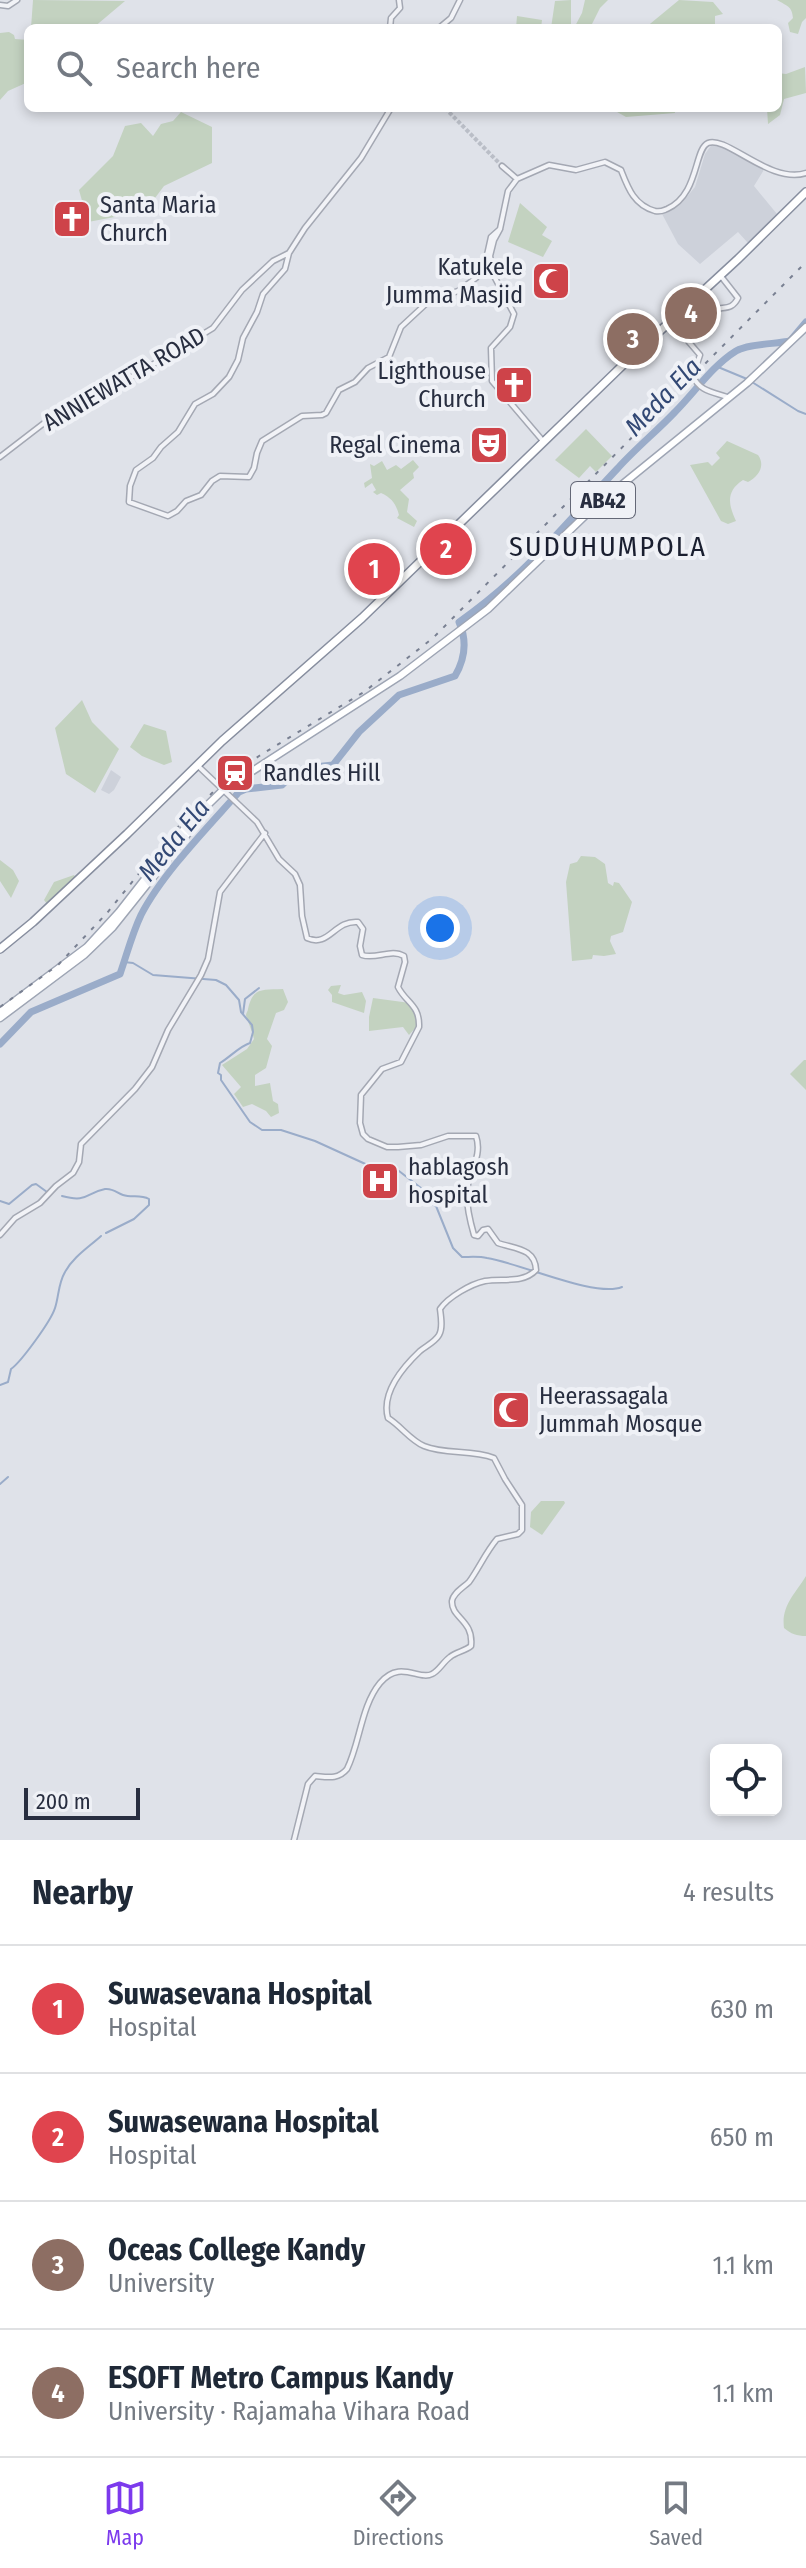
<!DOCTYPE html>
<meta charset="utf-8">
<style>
body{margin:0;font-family:"Fira Sans Condensed",sans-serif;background:#f2f2f3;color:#1f2937}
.controls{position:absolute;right:24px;bottom:24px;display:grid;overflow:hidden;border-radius:12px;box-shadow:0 4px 12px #0003}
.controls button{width:72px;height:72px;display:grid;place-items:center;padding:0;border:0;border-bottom:2px solid #e0e1e3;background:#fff;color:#1f2937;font:40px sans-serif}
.scale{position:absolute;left:24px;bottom:20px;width:116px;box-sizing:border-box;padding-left:8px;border:4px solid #282e40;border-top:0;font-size:22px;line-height:28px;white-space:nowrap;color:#282e40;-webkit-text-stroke:6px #eff1f6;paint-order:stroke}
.you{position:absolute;left:440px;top:928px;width:28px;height:28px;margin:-20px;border:6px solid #fff;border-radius:50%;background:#1a73e8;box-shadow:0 0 0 12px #1a73e833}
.badge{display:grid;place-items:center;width:52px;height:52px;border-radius:50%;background:#7c3aed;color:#fff;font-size:26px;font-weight:700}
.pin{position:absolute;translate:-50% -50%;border:4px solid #fff;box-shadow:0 2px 8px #0006}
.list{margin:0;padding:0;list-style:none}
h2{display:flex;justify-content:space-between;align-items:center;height:104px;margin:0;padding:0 32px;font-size:34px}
h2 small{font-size:26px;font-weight:400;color:#747a83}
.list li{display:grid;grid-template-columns:52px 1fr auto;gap:24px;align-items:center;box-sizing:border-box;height:128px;padding:0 32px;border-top:2px solid #e0e1e3}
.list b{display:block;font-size:30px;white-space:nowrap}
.list p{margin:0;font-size:26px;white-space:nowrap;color:#747a83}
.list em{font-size:26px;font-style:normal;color:#747a83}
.icon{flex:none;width:44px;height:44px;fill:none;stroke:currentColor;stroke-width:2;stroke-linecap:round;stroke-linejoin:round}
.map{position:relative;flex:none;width:806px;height:1840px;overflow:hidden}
.search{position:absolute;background:#fff;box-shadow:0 4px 12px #0003;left:24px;right:24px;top:24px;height:88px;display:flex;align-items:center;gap:20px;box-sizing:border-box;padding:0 28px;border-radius:12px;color:#747a83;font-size:30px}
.sheet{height:616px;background:#fff}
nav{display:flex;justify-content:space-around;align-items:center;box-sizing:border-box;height:112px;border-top:2px solid #e0e1e3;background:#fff;font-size:22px;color:#747a83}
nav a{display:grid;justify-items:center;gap:4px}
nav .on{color:#7c3aed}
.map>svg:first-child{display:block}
.built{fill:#cdd1da}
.green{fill:#c3d2c0}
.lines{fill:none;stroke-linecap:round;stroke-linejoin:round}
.stream{stroke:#9aacc9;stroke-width:2}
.river{stroke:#9aacc9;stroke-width:7}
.tertiary-tunnel{stroke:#babec7;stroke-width:4;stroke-dasharray:4 2;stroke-linecap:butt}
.tertiary-casing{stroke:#a4a8b3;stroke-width:7}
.primary-casing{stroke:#9ea5b4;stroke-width:9}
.trunk-casing{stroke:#878e9f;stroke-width:10}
.tertiary{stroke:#f2f3f7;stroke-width:4}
.primary{stroke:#fff;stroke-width:6}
.trunk{stroke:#fff;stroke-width:7}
.rail{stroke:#798092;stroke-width:2;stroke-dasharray:4 8;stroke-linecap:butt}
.labels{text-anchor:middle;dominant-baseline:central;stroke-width:8;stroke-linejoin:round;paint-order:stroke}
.shield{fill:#eff1f6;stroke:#646877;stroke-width:2}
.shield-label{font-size:22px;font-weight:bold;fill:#282e40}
.poi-label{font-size:24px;fill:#282e40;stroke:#eff1f6;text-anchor:start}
.street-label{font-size:24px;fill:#282e40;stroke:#eff1f6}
.water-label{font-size:26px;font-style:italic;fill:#324874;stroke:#eff1f6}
.quarter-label{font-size:28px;letter-spacing:2px;fill:#1a1f30;stroke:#eff1f6}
</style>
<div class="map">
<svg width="806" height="1840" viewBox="0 0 806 1840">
<rect width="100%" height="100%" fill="#dfe2e9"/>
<path class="built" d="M 713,143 L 719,143 L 765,168 L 754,186 L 777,214 L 748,243 L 738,232 L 700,264 L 678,244 L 661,212 L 685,199 L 695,187 L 705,154 Z
M 377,542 L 402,574 L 380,599 L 367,590 L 346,564 Z
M 111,770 L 121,777 L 114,790 L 109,794 L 101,790 Z"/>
<path class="green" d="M 33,0 L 125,1 L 93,28 L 31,28 Z
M 571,0 L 571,28 L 551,28 L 555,1 Z
M 585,0 L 608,0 L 600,8 L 590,28 L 574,28 L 582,13 Z
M 679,0 L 713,2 L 723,14 L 715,16 L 715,26 L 721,28 L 645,28 Z
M 777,0 L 806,0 L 806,18 L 802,22 L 798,34 L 790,32 L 788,23 L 793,18 C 792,6 787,6 777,0 Z
M 517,16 L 542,20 L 541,28 L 516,28 Z
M 9,32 L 14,35 L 15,39 L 28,40 L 28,82 L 8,91 L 0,100 L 0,33 Z
M 805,67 L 806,93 L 784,99 L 780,115 L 768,124 L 767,108 L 778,108 L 778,73 L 786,74 Z
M 610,108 L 674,108 L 675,113 L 626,117 Z
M 181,112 L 212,127 L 212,163 L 164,186 L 152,202 L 120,216 L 88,222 L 79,190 L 113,156 L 125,126 L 141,123 L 153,136 L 161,124 L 173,121 Z
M 520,203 L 547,227 L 542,235 L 552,241 L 543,257 L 508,242 Z
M 586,429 L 612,456 L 596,472 L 590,466 L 579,478 L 555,460 Z
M 727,441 L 758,455 C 766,466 758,477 748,482 L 743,480 C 726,491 728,504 736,521 L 728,524 L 721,521 L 690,465 L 708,462 L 712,466 L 720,458 L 716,453 Z
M 413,460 L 419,467 L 413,473 L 414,478 L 400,490 L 409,499 L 407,512 L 417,521 L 414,527 L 397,518 L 399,515 C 396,504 392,498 381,493 L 377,495 L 373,492 L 376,490 L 372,483 L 365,488 L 364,483 L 372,478 L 370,464 L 374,466 L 382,461 L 387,470 L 396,465 L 401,469 Z
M 82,700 L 92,722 L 119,749 L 95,793 L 66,774 L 55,728 Z
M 144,724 L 166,731 L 172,762 L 164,765 L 142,756 L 130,747 Z
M 581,856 L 595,857 L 605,864 L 608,883 L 613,886 L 614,882 L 619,883 L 632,902 L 623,932 L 611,936 L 610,941 L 616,954 L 604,956 L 593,955 L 592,959 L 572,961 L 566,882 L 570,864 L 577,862 Z
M 0,860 L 13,870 L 19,881 L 11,898 L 0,881 Z
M 74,875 L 76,878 L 47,904 L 44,900 L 54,882 Z
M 341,985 L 338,993 L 344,995 L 362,992 L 366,1001 L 364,1013 L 332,1002 L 332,995 L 328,990 L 331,986 Z
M 283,989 L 288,1002 L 284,1010 L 276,1013 L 267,1039 L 272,1046 L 266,1068 L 255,1075 L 255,1086 L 270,1083 L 273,1101 L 278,1104 L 279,1113 L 271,1117 L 266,1111 L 252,1104 L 243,1107 L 234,1094 L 241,1087 L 222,1065 L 247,1049 L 254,1039 C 253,1033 246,1017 246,1015 C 246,1013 248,1011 248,1009 C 253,987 262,990 283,989 Z
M 373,998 L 410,1003 L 418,1017 L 418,1025 L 409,1035 L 403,1027 L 369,1031 L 369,1017 Z
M 804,1060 L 806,1060 L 806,1090 L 790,1074 Z
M 541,1501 L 564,1501 L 565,1503 L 542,1535 L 530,1527 L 531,1512 Z
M 806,1576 L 806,1636 C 797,1636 791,1634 784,1628 C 781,1606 795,1594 806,1576 Z"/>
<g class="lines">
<path class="stream" d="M 718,367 L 747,379
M 752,382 L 798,411 L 806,414
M 124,962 L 133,963 L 153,975 L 216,980 L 226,985 L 239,1000 L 241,1012 L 252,1025 L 253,1032 L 250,1043 C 240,1046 230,1057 220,1063 L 218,1073 L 221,1075 L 221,1080 L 250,1122 L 262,1130 L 281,1130 L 315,1141 L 372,1167 L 399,1171 L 421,1188 L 416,1196 L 436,1206 L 453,1248 L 462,1257 C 470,1257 479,1256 487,1258 C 520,1263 595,1298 622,1287
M 243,1014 L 245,999 L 259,988
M 62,1196 C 88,1203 85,1193 105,1189 C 113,1188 117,1193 123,1195 C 132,1198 140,1194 149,1199 L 149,1205 L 134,1219 L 106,1233
M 0,1201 L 9,1204 L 32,1185 L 36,1184 L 47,1192
M 0,1385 L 8,1382 L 11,1369 C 21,1362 51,1321 55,1308 C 59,1296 58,1284 65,1272 C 73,1257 89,1247 101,1236
M 0,1484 L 8,1477"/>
<path class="river" d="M 0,1044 L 31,1012 L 120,974 C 127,954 132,934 141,915 C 162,874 208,827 239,792 L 246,789 L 282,785 L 295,772 L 305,768 L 333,765 L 359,732 L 399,695 L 455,676 C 465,659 467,640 459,622 C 525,576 564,525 618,468 C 636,448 657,431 675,412 C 695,392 712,366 736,351 C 748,344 775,344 790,341 L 806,322"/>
<path class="tertiary-tunnel" d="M 445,108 L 502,166"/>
<g class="tertiary-casing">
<path id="tertiary" d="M 0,5 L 8,6 L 17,0
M 390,28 L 391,18 L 400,8 L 399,0
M 439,28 L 451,18 L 460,0
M 502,166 L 517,179 L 549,165 L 576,170 L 605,162 L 621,170 C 628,188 634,205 655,211 C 661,212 662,211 667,209 C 699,195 694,149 708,143 C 726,135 771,185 806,173
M 517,179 L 508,191 L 500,229 L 494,240 L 490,256 L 494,276 L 514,314 L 510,327 L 491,348 L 492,381 L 543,441
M 289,253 L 285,269 L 263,294 L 257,312 L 243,338 L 238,360 L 229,377 L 213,394 L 195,404 L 178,432 L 161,447 L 153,458 L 136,470 L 130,486 L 129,502 L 168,516 L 177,511 L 186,501 L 201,495 L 212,481 L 220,476 L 249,477 L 254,468 L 257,453 L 262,441 L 302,416 L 322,415 L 326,413 L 339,390 L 355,382 L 368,368 L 389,357 L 401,327 L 429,301 L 458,291 L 476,278 L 485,264 L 491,237 L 500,229
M 720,275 L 738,298 C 731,312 723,305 710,311 C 701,315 693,326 688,334 L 688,341 L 700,355 L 693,376 C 699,391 713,392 727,397
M 0,457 L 48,420 L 137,374 L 213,328 L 242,290 L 273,261 L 289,253 L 305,228 L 361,158 L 391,108
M 197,765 L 257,822 L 279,859 L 295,874 L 300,885 L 302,916 L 307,938 C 329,948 334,920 358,922 L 363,929 L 360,946 L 362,955 C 376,960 391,948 404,956 L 405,962 L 398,987 C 406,1003 420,1005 419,1027 L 401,1062 L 382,1069 L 361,1095 L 360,1123 L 363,1134 L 368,1139 L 387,1147 L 398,1147 L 421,1145 L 448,1136 L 476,1136 C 483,1157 468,1172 467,1191 C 466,1205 470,1221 474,1235 L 478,1236 L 483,1230 L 488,1229 L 498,1243 C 515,1249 535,1248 536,1270 C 523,1284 502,1278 485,1281 C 471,1284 448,1297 440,1309 C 441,1317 443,1328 439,1335 C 435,1342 426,1346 420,1351 C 402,1368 381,1393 388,1418 C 401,1426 410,1440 424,1446 C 446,1455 471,1449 494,1458 L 505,1479 L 522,1505 L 522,1530 L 518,1534 L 497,1539 C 486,1552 479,1568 469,1582 C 464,1587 453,1593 452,1601 C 451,1618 474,1620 471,1646 C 465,1651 456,1652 450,1657 C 443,1662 439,1671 432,1674 C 419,1681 400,1659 380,1683 C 361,1706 360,1743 347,1769 C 338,1780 327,1777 315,1776 L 308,1784 L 294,1840
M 0,1235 L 15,1218 L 40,1203 L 56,1186 L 73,1173 L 79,1162 L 81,1144 L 135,1089 L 152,1067 L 168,1030 L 201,975 L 208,959 L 220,892 L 265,833"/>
</g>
<g class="primary-casing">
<path id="primary" d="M 0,1012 L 87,947 L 119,912 L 187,825 L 223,790 L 400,676 L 488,609 L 592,509 L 747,383 L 806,327
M 0,1018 L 84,955 L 113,927 L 205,812"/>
</g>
<g class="trunk-casing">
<path id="trunk" d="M 0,949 L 33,922 L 127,834 L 222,741 L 362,618 L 623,365 L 738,259 L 806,192"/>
</g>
<use href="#tertiary" class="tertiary"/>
<use href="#primary" class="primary"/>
<use href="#trunk" class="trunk"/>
<path class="rail" d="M 0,1007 L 58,965 L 107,913 L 171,834 L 226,779 L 259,756 L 364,692 L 433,638 L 806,262"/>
</g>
<defs>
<g id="church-square" transform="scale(2)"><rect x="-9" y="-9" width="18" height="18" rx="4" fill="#ce4349" stroke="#eff1f6"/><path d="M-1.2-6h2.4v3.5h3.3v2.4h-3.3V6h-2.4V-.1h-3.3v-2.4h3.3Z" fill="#fff"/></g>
<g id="mosque-square" transform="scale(2)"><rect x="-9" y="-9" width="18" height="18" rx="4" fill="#ce4349" stroke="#eff1f6"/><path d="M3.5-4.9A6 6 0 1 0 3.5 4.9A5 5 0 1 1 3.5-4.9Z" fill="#fff"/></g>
<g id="theatre-square" transform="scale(2)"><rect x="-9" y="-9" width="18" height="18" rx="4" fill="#ce4349" stroke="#eff1f6"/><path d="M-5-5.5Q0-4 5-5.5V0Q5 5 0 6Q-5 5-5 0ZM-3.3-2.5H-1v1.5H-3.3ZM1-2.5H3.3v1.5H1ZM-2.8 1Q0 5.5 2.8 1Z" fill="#fff"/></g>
<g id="station-square" transform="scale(2)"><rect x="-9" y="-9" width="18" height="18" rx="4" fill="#ce4349" stroke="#eff1f6"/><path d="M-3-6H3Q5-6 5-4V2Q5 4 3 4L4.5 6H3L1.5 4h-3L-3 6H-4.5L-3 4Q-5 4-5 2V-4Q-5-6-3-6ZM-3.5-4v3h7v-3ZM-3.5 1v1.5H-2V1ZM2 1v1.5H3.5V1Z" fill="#fff"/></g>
<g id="hospital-square" transform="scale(2)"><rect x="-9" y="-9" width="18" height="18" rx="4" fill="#ce4349" stroke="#eff1f6"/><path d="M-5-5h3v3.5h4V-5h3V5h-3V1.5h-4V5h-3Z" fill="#fff"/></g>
</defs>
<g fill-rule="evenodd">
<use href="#church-square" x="72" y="219"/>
<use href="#mosque-square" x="551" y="281"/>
<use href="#church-square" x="514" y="385"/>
<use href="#theatre-square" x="489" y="445"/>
<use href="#station-square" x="235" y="773"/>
<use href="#hospital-square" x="380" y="1181"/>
<use href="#mosque-square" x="511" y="1410"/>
</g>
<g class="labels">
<rect class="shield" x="571" y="482" width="64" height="36" rx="6"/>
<g class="shield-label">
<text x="603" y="500">AB42</text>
</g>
<g class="poi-label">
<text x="100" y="205">Santa Maria<tspan x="100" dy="28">Church</tspan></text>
<text x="523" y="267" text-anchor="end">Katukele<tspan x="523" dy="28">Jumma Masjid</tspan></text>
<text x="486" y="371" text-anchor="end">Lighthouse<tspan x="486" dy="28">Church</tspan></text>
<text x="461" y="445" text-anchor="end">Regal Cinema</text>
<text x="263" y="773">Randles Hill</text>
<text x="408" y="1167">hablagosh<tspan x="408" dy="28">hospital</tspan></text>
<text x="539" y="1396">Heerassagala<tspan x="539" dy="28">Jummah Mosque</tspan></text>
</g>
<g class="street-label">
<text transform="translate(124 379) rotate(-30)">ANNIEWATTA ROAD</text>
</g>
<g class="water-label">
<text transform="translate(663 397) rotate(-46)">Meda Ela</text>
<text transform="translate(174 840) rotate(-51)">Meda Ela</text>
</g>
<g class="quarter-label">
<text x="608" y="546">SUDUHUMPOLA</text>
</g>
</g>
</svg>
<div class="controls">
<button><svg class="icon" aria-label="locate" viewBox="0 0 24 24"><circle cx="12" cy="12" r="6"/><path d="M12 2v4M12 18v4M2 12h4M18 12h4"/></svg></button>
</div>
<div class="scale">200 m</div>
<div class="you"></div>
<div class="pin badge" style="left:374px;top:569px;background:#e0444e">1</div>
<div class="pin badge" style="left:446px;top:549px;background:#e0444e">2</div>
<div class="pin badge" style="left:633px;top:339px;background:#8d6e63">3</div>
<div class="pin badge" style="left:691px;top:313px;background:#8d6e63">4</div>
<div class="search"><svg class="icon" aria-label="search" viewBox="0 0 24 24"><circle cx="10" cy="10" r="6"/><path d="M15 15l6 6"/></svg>Search here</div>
</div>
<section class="sheet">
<h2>Nearby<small>4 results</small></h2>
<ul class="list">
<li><span class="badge" style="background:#e0444e">1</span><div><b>Suwasevana Hospital</b><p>Hospital</p></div><em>630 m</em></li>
<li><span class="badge" style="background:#e0444e">2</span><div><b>Suwasewana Hospital</b><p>Hospital</p></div><em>650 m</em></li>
<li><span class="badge" style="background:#8d6e63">3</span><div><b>Oceas College Kandy</b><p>University</p></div><em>1.1 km</em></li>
<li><span class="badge" style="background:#8d6e63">4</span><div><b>ESOFT Metro Campus Kandy</b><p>University · Rajamaha Vihara Road</p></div><em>1.1 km</em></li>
</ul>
</section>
<nav>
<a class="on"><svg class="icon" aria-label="map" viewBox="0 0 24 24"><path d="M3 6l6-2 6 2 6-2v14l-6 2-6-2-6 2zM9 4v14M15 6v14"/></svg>Map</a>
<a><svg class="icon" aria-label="directions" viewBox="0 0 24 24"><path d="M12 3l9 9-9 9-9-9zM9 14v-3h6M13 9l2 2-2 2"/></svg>Directions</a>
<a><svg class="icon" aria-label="saved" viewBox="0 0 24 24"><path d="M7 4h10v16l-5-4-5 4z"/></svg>Saved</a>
</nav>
